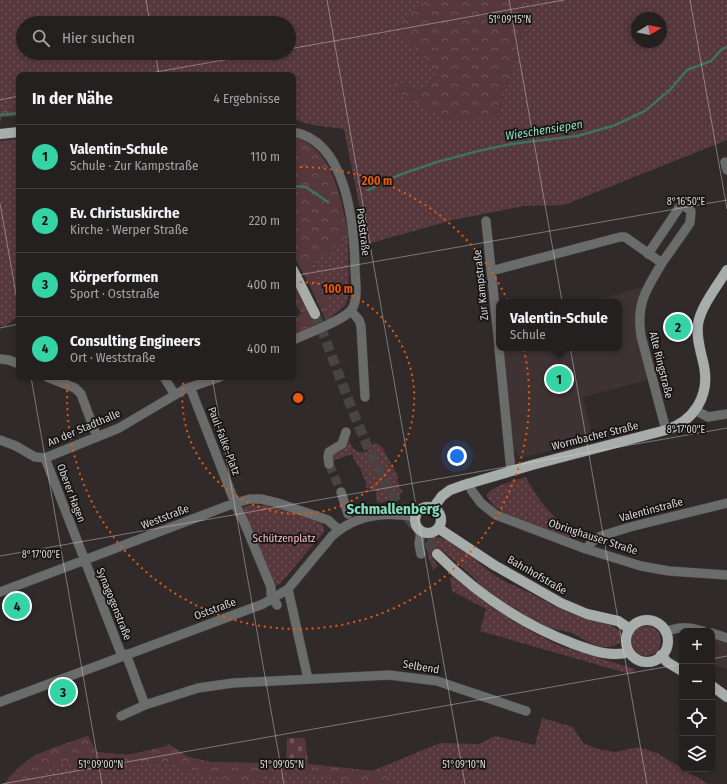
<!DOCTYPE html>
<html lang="de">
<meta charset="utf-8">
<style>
body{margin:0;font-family:"Fira Sans Condensed",sans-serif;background:#2c2829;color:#f1f3f6}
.controls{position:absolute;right:12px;bottom:12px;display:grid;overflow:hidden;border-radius:8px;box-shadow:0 2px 6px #0003}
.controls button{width:36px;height:36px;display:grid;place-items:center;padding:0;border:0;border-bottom:1px solid #413e3e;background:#242020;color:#f1f3f6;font:20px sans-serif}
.compass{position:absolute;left:631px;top:12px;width:36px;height:36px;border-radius:50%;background:#242020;box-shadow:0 2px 6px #0003;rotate:80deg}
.you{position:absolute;left:457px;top:456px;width:14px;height:14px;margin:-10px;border:3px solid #fff;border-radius:50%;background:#1a73e8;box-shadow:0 0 0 6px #1a73e833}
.badge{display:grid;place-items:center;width:26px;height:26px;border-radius:50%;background:#35d4a7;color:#111;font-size:13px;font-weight:700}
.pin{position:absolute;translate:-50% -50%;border:2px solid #fff;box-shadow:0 1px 4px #0006}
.popup{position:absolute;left:496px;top:299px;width:126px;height:52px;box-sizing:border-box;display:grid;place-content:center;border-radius:8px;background:#242020;filter:drop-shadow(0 1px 3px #0005);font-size:13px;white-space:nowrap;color:#a3a3a5}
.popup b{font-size:15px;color:#f1f3f6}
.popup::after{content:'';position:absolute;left:50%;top:100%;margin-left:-8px;border:8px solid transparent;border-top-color:#242020}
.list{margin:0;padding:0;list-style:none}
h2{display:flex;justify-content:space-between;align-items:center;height:52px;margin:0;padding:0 16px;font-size:17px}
h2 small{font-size:13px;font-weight:400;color:#a3a3a5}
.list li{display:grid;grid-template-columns:26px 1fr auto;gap:12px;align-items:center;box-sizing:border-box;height:64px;padding:0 16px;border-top:1px solid #413e3e}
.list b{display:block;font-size:15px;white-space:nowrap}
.list p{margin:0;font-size:13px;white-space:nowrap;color:#a3a3a5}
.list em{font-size:13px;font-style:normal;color:#a3a3a5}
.icon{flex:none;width:22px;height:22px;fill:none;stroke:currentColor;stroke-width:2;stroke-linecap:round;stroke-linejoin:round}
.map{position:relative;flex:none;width:727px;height:784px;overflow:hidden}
.search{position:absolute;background:#242020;box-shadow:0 2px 6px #0003;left:16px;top:16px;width:280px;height:44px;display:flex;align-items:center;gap:10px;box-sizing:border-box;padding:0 14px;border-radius:22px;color:#a3a3a5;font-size:15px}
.panel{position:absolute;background:#242020;box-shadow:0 2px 6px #0003;left:16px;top:72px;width:280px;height:308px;border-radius:8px}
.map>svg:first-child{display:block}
.built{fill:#3e3233}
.grass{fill:url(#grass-dots);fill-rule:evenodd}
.forest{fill:url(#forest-crowns)}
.cemetery{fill:url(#cemetery-stones)}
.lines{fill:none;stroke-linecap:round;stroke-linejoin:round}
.stream{stroke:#3e715f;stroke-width:2.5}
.minor-tunnel{stroke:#494444;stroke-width:9;stroke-dasharray:9 4.5;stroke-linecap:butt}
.major-tunnel{stroke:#494444;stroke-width:10;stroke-dasharray:10 5;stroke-linecap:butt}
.minor-casing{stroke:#4b4546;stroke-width:10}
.major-casing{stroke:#4b4546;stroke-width:11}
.minor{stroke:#6a6c6b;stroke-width:9}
.major{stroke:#a7adaa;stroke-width:10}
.ticks{fill:none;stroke:#d9d5d5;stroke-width:1;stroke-opacity:0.45}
.ring{fill:none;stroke:#e8590c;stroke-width:2;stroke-dasharray:2 4}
.labels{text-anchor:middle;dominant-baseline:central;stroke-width:3.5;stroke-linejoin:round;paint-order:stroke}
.street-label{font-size:11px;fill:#d9d5d5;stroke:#161414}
.park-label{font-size:11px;fill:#fbbcc3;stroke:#161414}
.water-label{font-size:12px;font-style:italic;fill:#8addbf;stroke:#161414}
.district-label{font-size:15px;font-weight:bold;fill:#81dcbc;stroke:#161414}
.ticks-label{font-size:10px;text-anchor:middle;fill:#d9d5d5;stroke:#161414;stroke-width:3.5;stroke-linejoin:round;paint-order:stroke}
.centre{fill:#e8590c;stroke:#161414;stroke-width:2}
.ring-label{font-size:12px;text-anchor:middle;font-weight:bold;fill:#e8590c;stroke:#161414;stroke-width:3.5;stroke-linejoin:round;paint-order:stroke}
</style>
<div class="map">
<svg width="727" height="784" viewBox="0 0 727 784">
<defs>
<pattern id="grass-dots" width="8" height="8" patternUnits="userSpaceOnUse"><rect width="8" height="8" fill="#56383c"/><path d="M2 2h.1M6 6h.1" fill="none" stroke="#6e5457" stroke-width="1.8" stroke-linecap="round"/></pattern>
<pattern id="forest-crowns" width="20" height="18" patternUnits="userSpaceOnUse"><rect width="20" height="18" fill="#56383c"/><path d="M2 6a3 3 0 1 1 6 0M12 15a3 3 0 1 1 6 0" fill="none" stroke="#6e5457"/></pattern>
<pattern id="cemetery-stones" width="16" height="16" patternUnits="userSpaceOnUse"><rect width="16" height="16" fill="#56383c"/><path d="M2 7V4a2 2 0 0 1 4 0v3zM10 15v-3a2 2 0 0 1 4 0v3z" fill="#6e5457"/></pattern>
</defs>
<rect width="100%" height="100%" fill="#302a2b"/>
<path class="built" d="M 643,287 L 637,306 L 637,330 L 648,380 L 583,397 L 593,440 L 521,458 L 513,449 L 504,348 L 619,348 L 619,302 L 588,302 Z
M 712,638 L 727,643 L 727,669 L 712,664 Z"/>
<path class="grass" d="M 0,0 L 421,0 L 397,27 L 438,73 L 423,92 L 393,81 L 394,90 L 497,118 L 532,0 L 727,0 L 727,140 L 564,205 L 524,206 L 453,220 L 367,244 L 344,129 L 313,125 L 293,119 L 293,75 L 19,75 L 19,108 L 0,111 ZM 637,18 L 661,18 L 661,42 L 637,42 ZM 23,23 L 289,23 L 289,53 L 23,53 Z
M 19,139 L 19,263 L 17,271 L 19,272 L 19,315 L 4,327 L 0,325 L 0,141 Z
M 348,237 L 349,294 L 345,306 L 326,321 L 326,301 L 312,264 Z
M 348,440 L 349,441 C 355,456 367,456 375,442 L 383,448 L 385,453 L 398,476 L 397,481 L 399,483 L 399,487 L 403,491 C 397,500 388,501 377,503 C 376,492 378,489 366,488 L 366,483 L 359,466 L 357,465 L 352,454 L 332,461 L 331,457 Z
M 526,477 C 532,490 540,501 549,511 C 558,520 567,527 571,538 L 502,512 L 494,506 L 486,496 C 490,486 517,480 526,477 Z
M 253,505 C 276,504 299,515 321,523 L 324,527 L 324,532 L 280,584 L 273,586 L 242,507 Z
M 432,536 C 449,536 479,563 493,574 C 504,582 514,585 526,591 C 535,595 544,601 553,605 C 563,610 574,615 584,618 C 595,622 630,624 620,643 L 611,647 L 602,647 L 590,643 L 572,633 L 550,628 L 520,613 L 491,595 L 469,573 L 440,549 L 432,558 L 438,566 L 433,570 C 429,559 424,550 428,538 Z
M 452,576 L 490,606 L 534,633 L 560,646 L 635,669 L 634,673 L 630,674 L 480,631 L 486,609 L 452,591 L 450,579 Z
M631 641a15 15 0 1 1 30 0a15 15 0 1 1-30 0Z
M 542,718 L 573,727 L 583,743 L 598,749 L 615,752 L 638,747 L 657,753 L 708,784 L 5,784 L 10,776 L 35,755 L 88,736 L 96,752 L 128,755 L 164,747 L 169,744 L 188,757 L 211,762 L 308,764 L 372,771 L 440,743 L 479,744 L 495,736 L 535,745 Z"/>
<path class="forest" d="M 421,0 L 532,0 L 497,118 L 445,119 L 394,90 L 393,81 L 423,92 L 437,74 L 396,27 Z
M 19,108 L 19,116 L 2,117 L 0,123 L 0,111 Z
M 293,138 C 332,144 341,200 348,231 L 348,237 L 312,264 L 326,301 L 326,321 L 310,286 L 293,255 Z
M 293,276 L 310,310 L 316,327 L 293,337 C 293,327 293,320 301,313 L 293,300 Z
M 88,736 L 96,752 L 128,755 L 164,747 L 169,744 L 188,757 L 211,762 L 308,764 L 373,771 L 390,775 L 397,782 L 396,784 L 361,784 L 309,774 L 284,773 L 261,778 L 250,784 L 219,784 L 221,778 L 180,770 L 173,763 L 136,766 L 123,764 L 103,764 L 85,767 L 70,764 L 54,766 L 32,781 L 31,784 L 6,784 C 22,754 59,746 88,736 Z"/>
<path class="cemetery" d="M 287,738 L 305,738 L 308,764 L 286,763 Z"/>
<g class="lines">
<path class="stream" d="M 0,115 L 19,113
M 293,186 L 306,187 L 328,202
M 368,190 L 399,175 L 437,162 L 478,151 L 511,144 L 577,136 L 613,126 L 645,111 L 670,90 L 687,70 L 711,61 L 722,49 L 727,47"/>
<path class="minor-tunnel" d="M 329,464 L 341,492"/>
<path class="major-tunnel" d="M 315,314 C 340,373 358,435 390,491 C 404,514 420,534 437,554"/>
<g class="minor-casing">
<path id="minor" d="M 293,132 C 347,141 354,224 355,267 C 355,280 359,298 352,309 C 344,321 307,333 293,340
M 725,162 L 727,170
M 486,221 L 499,346
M 648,254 L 681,205 L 683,205 L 691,211 L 690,223 L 662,263
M 491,271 L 620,237 L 625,237 L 662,263 C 646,290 636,303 641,336 L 666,430
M 351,311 L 359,320 L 361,326 L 365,397
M 499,348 L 511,471
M 0,359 L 9,360 L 19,364
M 47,377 L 75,388 L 81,394 L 97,437
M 164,377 L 175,395
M 190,387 L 237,508 L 244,522 L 271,587 L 271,594 L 277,605
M 695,410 L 708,417 L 727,414
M 0,440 L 16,446 L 35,457 L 45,458 L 122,656
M 45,458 L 119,428 L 185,389 L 220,377
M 329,464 L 328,457 L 329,452 L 342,444 L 346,432
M 468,483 L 472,491 L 481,503 L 496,515 L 586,549 L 641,566 L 669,571 L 727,575
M 341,492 L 348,514
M 421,531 L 419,544 L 421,554
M 586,549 L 593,541 L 601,536 L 630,527 L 727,503
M 288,589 L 308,679
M 0,592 L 235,503 L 250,499 L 261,499 L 278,503 L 328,520 L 339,530
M 665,632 C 680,626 688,627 703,631
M 712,633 L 727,638
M 126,654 L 145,705
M 0,702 L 263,604 L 288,589 L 332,536 C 356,514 385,511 416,517
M 121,716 L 145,705 L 198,688 L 233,683 L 389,675 L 437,681 L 526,711"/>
</g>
<g class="major-casing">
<path id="major" d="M 0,134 L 19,132
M 293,270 L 315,314
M415 520a13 13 0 1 1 26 0a13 13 0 1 1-26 0Z
M 433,508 L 442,496 L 450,490 L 464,485 L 532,465 L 666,430 C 694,421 710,396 704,366 C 701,352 696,338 698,324 C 701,306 718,285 727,270
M 438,528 L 494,565 L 561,603 L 587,614 L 618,621 L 630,629
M 437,554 C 477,594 521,624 574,644 C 591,650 611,658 629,652
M626 641a21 21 0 1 1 42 0a21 21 0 1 1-42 0Z
M 661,655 L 667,662 L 682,671
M 712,686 L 727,697"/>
</g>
<use href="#minor" class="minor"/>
<use href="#major" class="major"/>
</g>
<path class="ticks" d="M 146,0 L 150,23M 327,0 L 465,784M 509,0 L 647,784M 690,0 L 727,209M 289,49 L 564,0M 155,53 L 159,75M 139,75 L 264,53M 0,100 L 19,96M 0,203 L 19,311M 293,276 L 727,200M 0,328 L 19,324M 31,377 L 102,784M 212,377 L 284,784M 0,556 L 727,428M 712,659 L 727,656M 2,784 L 682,664"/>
<g class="ring">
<path d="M294 282A116 116 0 1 1 184 378"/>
<path d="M294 167A231 231 0 1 1 68 378"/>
</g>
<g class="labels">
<g class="street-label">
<text transform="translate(363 232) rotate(83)">Poststraße</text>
<text transform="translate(481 285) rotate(-96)">Zur Kampstraße</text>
<text transform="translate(661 365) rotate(76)">Alte Ringstraße</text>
<text transform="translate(84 428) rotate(-23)">An der Stadthalle</text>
<text transform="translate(595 436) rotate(-14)">Wormbacher Straße</text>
<text transform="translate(224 441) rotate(69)">Paul-Falke-Platz</text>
<text transform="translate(71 493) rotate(69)">Oberer Hagen</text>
<text transform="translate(651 510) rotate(-15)">Valentinstraße</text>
<text transform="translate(165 517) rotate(-21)">Weststraße</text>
<text transform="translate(593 537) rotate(18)">Obringhauser Straße</text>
<text transform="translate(537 575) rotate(30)">Bahnhofstraße</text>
<text transform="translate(114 604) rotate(68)">Synagogenstraße</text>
<text transform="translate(215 609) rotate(-20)">Oststraße</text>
<text transform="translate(421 667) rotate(10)">Selbend</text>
</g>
<g class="park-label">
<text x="284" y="538">Schützenplatz</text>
</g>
<g class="water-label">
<text transform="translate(544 130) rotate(-9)">Wieschensiepen</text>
</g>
<g class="district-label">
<text x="393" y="509">Schmallenberg</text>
</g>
</g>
<g class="ticks-label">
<text x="510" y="23">51°09'15"N</text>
<text x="686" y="205">8°16'50"E</text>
<text x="686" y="433">8°17'00"E</text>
<text x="41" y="558">8°17'00"E</text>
<text x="101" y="768">51°09'00"N</text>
<text x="282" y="768">51°09'05"N</text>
<text x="464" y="768">51°09'10"N</text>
</g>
<circle cx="298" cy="398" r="6" class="centre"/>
<g class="ring-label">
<text x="377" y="185">200 m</text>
<text x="338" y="293">100 m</text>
</g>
</svg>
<div class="controls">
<button>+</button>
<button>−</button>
<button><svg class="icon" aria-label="locate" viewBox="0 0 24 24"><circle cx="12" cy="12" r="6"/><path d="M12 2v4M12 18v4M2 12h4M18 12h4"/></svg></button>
<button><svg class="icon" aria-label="layers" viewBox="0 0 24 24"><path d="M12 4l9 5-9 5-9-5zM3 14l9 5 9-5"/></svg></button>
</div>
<svg class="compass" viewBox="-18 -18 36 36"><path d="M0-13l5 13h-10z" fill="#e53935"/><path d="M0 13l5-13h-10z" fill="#a3a3a5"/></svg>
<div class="you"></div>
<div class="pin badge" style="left:559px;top:379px">1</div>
<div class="popup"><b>Valentin-Schule</b>Schule</div>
<div class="pin badge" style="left:678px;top:327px">2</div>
<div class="pin badge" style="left:63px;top:692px">3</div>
<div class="pin badge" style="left:17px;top:606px">4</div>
<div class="search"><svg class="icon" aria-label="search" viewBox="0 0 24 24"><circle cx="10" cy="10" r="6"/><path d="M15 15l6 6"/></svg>Hier suchen</div>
<section class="panel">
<h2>In der Nähe<small>4 Ergebnisse</small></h2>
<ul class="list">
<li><span class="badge">1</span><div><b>Valentin-Schule</b><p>Schule · Zur Kampstraße</p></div><em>110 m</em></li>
<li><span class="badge">2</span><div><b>Ev. Christuskirche</b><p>Kirche · Werper Straße</p></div><em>220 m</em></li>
<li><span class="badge">3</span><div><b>Körperformen</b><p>Sport · Oststraße</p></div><em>400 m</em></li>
<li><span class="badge">4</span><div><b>Consulting Engineers</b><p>Ort · Weststraße</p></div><em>400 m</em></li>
</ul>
</section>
</div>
